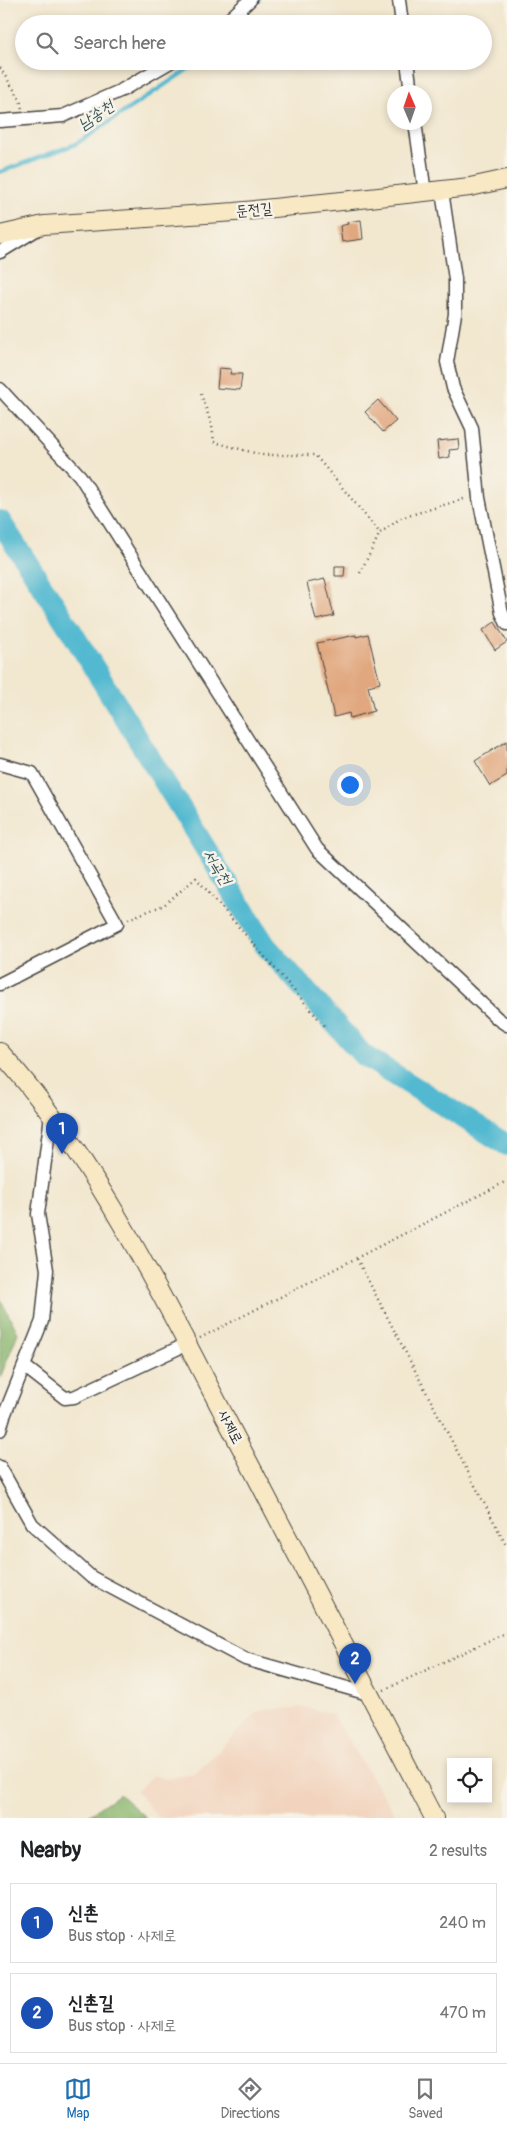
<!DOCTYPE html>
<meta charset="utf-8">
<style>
body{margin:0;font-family:Pangolin,"Poor Story",sans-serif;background:#f2f2f2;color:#202124}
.controls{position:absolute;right:15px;bottom:15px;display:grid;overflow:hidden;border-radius:0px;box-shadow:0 2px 8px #0003}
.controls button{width:45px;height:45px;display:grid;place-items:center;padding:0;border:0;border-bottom:1px solid #e0e0e0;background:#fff;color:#202124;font:25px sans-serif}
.compass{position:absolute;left:387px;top:85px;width:45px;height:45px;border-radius:50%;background:#fff;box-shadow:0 2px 8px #0003;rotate:358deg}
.you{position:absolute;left:349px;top:784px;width:18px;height:18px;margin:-12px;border:4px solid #fff;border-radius:50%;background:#1a73e8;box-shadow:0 0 0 8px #1a73e833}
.badge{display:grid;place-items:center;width:32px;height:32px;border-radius:50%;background:#1f6fb2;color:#fff;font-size:16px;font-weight:700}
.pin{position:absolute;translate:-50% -41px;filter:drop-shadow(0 1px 2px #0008)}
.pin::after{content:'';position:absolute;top:26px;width:18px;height:15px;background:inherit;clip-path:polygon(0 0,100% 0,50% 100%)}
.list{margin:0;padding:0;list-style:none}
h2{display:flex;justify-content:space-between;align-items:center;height:65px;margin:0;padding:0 20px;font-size:21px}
h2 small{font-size:16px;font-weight:400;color:#757577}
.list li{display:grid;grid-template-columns:32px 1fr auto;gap:15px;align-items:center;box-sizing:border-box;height:80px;margin:0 10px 10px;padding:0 10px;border:1px solid #e0e0e0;border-radius:0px}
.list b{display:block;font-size:19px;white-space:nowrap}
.list p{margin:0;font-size:16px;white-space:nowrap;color:#757577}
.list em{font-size:16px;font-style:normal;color:#757577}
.icon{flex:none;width:28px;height:28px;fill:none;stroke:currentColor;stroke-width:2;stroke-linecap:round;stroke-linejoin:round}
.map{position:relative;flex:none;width:507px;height:1818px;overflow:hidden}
.search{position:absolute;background:#fff;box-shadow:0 2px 8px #0003;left:15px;right:15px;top:15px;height:55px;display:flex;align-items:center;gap:12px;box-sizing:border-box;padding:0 18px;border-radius:28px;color:#757577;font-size:19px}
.sheet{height:245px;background:#fff}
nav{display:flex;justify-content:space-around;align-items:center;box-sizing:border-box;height:70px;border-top:1px solid #e0e0e0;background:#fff;font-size:14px;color:#757577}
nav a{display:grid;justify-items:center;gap:2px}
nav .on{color:#1f6fb2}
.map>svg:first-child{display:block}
.built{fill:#f2d4be}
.forest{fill:#8ab66e;stroke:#5a704c}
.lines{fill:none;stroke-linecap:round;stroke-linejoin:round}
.stream{stroke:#52b9d0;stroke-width:4}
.river{stroke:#52b9d0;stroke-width:22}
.building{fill:#e1a77f}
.street-casing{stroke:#494744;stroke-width:15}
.secondary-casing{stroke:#494744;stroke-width:20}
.path{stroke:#494744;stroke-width:2.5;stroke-dasharray:1 4;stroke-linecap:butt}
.street{stroke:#fff;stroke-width:12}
.secondary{stroke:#f8e8c3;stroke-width:18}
.labels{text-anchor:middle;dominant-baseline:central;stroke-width:5;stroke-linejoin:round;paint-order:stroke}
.street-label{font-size:15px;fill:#2b2b2b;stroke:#f7f3e8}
.water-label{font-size:16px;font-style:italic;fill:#37565d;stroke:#f7f3e8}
</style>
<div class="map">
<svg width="507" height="1818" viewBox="0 0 507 1818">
<rect width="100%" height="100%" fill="#f7f3e8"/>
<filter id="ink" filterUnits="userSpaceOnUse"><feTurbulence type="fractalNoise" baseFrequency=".02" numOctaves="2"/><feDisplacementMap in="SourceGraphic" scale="10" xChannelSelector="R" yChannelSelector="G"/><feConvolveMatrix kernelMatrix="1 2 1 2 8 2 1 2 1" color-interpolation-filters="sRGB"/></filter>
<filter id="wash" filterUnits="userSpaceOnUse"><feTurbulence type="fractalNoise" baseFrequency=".0096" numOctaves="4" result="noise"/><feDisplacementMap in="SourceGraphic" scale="20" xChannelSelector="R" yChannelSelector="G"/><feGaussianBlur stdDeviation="1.12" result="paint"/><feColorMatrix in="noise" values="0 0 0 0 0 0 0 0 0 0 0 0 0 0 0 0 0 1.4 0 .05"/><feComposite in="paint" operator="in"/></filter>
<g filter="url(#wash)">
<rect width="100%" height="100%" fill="#f2e7cf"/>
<path class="built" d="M 305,1707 L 332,1714 L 397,1818 L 158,1818 L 136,1791 L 153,1775 L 166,1779 L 196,1773 L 259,1711 Z"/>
<path class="forest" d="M 0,1298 L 18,1333 L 0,1378 Z
M 119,1794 L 146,1818 L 84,1818 Z"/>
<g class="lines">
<path class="stream" d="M 235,24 L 259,0
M 0,172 L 76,144 L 190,68 L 197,61"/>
<path class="river" d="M 0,521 L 70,629 L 265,945 L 363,1055 L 507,1145"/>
</g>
<g id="blocks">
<path class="building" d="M 361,220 L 363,239 L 342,242 L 340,226 L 348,224 L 347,222 Z
M 219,368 L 231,369 L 230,374 L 242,374 L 240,390 L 217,388 Z
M 378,400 L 396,421 L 383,432 L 365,412 Z
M 458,439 L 459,449 L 449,450 L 450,457 L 439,459 L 437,441 Z
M 335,566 L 345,566 L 344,576 L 335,576 Z
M 325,579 L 334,616 L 316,620 L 307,583 Z
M 495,622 L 507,642 L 495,650 L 483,630 Z
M 368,634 L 380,683 L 368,686 L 374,711 L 350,718 L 349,713 L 334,717 L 317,643 L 356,635 L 356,637 Z
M 507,741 L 507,776 L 490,786 L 475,761 Z"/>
</g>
</g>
<g filter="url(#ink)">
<use href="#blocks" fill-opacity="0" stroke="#494744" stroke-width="1"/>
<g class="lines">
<g class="street-casing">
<path id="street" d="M 399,0 L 402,24
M 224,24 L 250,0
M 407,61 L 411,92
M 0,121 L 63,116 L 122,90 L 172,61
M 415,122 L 425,193
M 442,191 L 455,279 L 455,314 L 447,362 L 453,388 L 472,428 L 479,498 L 502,613 L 507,624
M 0,252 L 36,230
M 0,389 L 80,476 L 317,849 L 498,1019 L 507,1025
M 0,764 L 32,773 L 117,924 L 0,984
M 24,1366 L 65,1398 L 74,1397 L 187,1344
M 0,1430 L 4,1416 L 42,1321 L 47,1270 L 38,1214 L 51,1116
M 0,1467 L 32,1524 L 91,1577 L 245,1659 L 372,1695"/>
</g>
<g class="secondary-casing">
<path id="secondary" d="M 0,235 L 44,225 L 235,212 L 342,201 L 470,187 L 507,179
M 0,1052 C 94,1156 159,1290 223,1413 C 294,1548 365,1683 434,1818"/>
</g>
<path class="path" d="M 0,68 L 20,99 L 22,109
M 201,394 L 212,426 L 214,442 L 262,455 L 315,455 L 380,533
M 360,573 L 380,533 L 401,518 L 467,498
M 128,919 L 164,905 L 196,878 L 325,1026
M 357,1259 L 507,1547
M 200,1338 L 507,1181
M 384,1690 L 507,1632"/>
<use href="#street" class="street"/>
<use href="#secondary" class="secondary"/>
</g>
</g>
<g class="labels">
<g class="street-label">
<text transform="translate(254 210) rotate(-5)">둔전길</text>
<text transform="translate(230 1427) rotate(62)">사제로</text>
</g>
<g class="water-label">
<text transform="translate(96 115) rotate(-34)">남송천</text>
<text transform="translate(217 867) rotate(58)">서곡천</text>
</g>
</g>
</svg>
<div class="controls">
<button><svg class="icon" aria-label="locate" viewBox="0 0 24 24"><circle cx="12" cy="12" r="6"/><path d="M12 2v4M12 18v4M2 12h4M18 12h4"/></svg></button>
</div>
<svg class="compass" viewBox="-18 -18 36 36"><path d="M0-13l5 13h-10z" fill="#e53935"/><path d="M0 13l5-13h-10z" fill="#757577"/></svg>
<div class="you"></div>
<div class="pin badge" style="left:62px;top:1154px;background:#1a4fb4">1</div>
<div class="pin badge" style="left:355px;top:1684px;background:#1a4fb4">2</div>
<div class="search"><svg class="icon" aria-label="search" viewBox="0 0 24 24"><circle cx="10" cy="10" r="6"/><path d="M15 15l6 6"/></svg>Search here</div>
</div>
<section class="sheet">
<h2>Nearby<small>2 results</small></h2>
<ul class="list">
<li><span class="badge" style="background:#1a4fb4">1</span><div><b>신촌</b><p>Bus stop · 사제로</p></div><em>240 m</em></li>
<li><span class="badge" style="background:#1a4fb4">2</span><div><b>신촌길</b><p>Bus stop · 사제로</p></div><em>470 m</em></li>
</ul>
</section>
<nav>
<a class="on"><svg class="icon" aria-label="map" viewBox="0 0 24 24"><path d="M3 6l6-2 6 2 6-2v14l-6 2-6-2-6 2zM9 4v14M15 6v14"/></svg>Map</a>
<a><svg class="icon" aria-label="directions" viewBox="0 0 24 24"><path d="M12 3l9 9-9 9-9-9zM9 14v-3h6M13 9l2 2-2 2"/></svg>Directions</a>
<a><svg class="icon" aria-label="saved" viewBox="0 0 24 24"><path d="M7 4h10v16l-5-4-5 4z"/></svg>Saved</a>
</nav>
